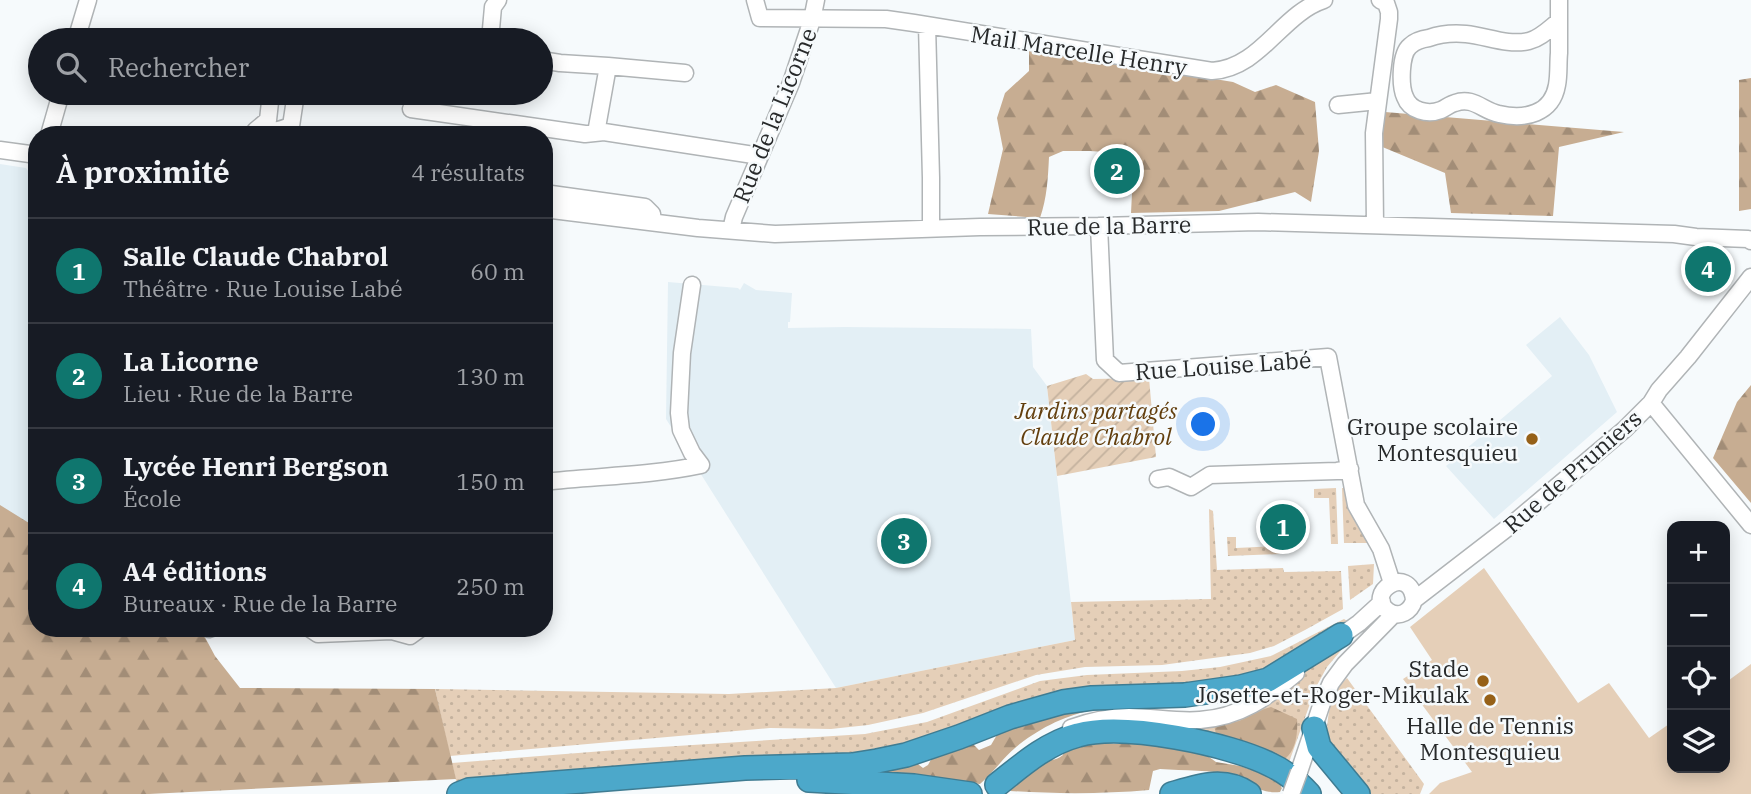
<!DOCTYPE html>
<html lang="fr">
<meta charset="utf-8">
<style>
body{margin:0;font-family:"IBM Plex Serif",serif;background:#20242c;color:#f1f3f6}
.controls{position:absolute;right:21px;bottom:21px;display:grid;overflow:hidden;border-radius:14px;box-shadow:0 4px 18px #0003}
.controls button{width:63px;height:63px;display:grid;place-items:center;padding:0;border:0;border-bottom:2px solid #363941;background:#171b24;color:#f1f3f6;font:35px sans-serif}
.you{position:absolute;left:1204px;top:425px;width:24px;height:24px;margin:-18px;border:5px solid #fff;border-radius:50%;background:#1a73e8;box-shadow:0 0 0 10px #1a73e833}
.badge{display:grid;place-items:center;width:46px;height:46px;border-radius:50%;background:#0f766e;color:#fff;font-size:23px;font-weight:700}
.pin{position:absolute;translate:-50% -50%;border:4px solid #fff;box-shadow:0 2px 7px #0006}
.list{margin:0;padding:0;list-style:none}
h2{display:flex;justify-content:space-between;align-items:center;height:91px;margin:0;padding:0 28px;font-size:30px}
h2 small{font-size:23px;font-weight:400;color:#9ea1a6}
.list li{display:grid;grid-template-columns:46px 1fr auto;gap:21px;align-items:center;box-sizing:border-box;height:105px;padding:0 28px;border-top:2px solid #363941}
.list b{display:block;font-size:26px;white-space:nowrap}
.list p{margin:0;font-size:23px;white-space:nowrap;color:#9ea1a6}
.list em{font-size:23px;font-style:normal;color:#9ea1a6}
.icon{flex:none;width:38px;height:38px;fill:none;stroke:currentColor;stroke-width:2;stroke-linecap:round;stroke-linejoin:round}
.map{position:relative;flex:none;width:1751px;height:794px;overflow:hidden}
.search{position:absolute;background:#171b24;box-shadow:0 4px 18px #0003;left:28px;top:28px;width:525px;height:77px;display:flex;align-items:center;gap:18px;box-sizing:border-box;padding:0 24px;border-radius:38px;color:#9ea1a6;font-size:26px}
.panel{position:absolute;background:#171b24;box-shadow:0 4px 18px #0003;left:28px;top:126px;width:525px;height:511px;border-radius:28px}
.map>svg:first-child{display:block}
.built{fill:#e3eff5}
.grass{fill:url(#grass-dots)}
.forest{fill:url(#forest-firs)}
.garden{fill:url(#garden-furrows)}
.pitch{fill:#e5cfb8}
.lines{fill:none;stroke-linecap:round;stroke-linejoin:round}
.minor-casing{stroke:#b0b4b6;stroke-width:19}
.highway-casing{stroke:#3f7c92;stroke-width:26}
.minor{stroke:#fff;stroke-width:16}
.highway{stroke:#4ca8ca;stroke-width:23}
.minor-bridge-casing{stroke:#b0b4b6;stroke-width:19;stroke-linecap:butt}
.minor-bridge{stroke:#fff;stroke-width:16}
.poi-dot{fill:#966118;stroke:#f6fafc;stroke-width:2.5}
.labels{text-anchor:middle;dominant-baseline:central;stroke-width:5;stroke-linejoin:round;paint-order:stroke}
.street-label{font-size:23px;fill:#27292a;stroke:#f6fafc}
.park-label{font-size:23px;font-style:italic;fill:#623e0d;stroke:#f6fafc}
.poi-label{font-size:23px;fill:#27292a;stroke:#f6fafc;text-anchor:end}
</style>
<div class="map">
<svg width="1751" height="794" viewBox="0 0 1751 794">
<defs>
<pattern id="grass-dots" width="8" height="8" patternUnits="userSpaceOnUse" patternTransform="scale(1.75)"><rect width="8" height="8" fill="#e5cfb8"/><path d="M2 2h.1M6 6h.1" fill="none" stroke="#c4b29e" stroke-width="1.8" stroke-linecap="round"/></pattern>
<pattern id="forest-firs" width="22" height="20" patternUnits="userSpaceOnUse" patternTransform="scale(1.75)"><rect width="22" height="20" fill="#c7ad92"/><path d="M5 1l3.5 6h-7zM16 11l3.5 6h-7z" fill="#a28d77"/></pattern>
<pattern id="garden-furrows" width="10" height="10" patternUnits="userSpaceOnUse" patternTransform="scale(1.75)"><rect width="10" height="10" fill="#e5cfb8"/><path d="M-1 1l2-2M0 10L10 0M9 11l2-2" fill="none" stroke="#c4b29e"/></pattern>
</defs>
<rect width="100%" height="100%" fill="#f6fafc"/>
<path class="built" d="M 0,164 L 26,168 L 34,179 L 37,180 L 37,628 L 0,726 Z
M 668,282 L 738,288 L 740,290 L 744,283 L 756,290 L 792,293 L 790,322 L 788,322 L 788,328 L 845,327 L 1031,329 L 1033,367 L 1047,386 L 1075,640 L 836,688 L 666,419 Z
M 1560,317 L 1589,355 L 1617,412 L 1494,519 L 1446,466 L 1552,376 L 1526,345 Z"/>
<path class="grass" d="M 1336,488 L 1338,544 L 1331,544 L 1329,498 L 1314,498 L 1314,489 Z
M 1342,488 L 1347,488 L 1373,543 L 1344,543 Z
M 1209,509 L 1213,511 L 1217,570 L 1283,568 L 1284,572 L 1341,571 L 1343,609 L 1305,630 L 1274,646 L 1250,653 L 1162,665 L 1085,667 L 1036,675 L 923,713 L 868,725 L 831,729 L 770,728 L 450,756 L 435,689 L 729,694 L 836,688 L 1075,640 L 1071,602 L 1211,599 Z
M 1227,537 L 1236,537 L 1236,548 L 1280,546 L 1280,554 L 1228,556 Z
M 1374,564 L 1373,584 L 1350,600 L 1348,566 Z
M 1344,619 L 1350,623 L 1267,671 L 894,751 L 457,785 L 452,763 L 629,749 L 865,734 L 927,722 L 1040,681 L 1087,675 L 1182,671 L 1220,667 L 1271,656 Z
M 1355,634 L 1327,667 L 1316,687 L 1288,765 L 1173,726 L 1207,725 L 1305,668 Z
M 1347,678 L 1424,784 L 1420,794 L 1368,794 L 1327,740 C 1326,728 1329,703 1335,692 C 1338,687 1343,682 1347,678 Z"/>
<path class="forest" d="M 1029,49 L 1074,58 L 1112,62 L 1233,82 L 1255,92 L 1276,85 L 1315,102 L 1319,151 L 1311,202 L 1295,192 L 1219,211 L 1131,213 L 1134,154 L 1090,151 L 1063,151 L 1049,157 C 1048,178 1047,198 1040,218 L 988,214 L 1003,149 L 997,118 L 1005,93 L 1029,71 Z
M 1751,78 L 1751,209 L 1739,211 L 1739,80 Z
M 1385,112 L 1624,132 L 1559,147 L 1553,216 L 1451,213 L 1445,173 L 1380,146 Z
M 1751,385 L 1751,503 L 1713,458 L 1737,402 Z
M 0,505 L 29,523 L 35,570 L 37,572 L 37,628 L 200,628 L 215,656 L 240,688 L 435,689 L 456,779 L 149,794 L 0,794 Z
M 1116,705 L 1117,709 C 1108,710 1098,710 1089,711 C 1063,716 1035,731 1015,748 C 1002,759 993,773 980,784 L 903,777 L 885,772 L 888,765 L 914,761 L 923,768 L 928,765 L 933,756 L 972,743 L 979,750 L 991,745 L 1001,728 L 1063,710 Z
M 1271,707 L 1297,719 C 1298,733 1296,750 1285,759 L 1267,751 L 1216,734 L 1214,725 L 1239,721 L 1264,709 Z
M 1091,741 L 1117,744 L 1159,744 L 1205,754 L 1216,762 L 1240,766 L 1283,781 L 1281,787 L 1282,788 L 1280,792 C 1255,794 1254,781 1234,776 C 1211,769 1184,771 1160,769 L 1153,771 L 1149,790 C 1104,794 1056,794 1010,791 C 1016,782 1030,765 1041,762 C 1049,759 1054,762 1063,755 L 1062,750 Z"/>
<path class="garden" d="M 1086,374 L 1093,379 L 1149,378 L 1156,457 L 1057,476 L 1047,386 Z"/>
<path class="pitch" d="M 1484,568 L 1578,703 L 1609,683 L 1649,738 L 1672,722 L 1672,768 L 1725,768 L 1725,683 L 1751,664 L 1751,794 L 1429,794 L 1440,783 L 1472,772 L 1403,679 L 1432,660 L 1410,627 Z"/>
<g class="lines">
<g class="minor-casing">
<path id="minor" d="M 755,0 L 760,18 L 886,19 L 914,23 L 1212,71 C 1261,68 1281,14 1324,0
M 1559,0 C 1559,18 1559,35 1559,53 C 1558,63 1559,75 1557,85 C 1552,114 1525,120 1499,114 C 1483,111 1473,96 1455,103 C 1450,104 1446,108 1441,110 C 1428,115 1410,111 1405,97 C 1400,86 1400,54 1410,46 C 1415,41 1422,39 1429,38 C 1440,34 1454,33 1466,34 C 1487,36 1507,46 1529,41 C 1541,38 1550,28 1559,21
M 927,25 L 931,178 L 931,229
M 76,40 L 88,0
M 490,40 L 493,7 L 498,0
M 541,60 L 560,63 L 608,66 L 685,73
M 1338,105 L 1378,101
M 411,109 L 585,134 L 604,132 L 760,156
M 262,126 C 270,135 281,129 291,126 L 296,93
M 596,133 L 608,66
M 49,135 L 61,93
M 252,135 L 256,130 L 268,120 L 271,93
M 0,150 L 37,155
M 544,193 L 645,207 L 652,214 L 653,221
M 544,209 L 698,228 L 775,234 L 980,227 L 1099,226 L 1258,222 L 1674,234 L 1696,237 L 1748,239 L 1751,241
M 1375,225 L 1374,133 L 1389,19 L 1389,12 L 1386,3 L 1380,0
M 1099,226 L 1105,360 L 1119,373 L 1328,357 L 1356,505 L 1381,549 L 1392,583
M 731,230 L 734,217 L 791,83 L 812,20 L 816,0
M 1651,403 L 1751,525
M 1158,479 L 1169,477 L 1191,487 L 1210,475 L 1337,471 L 1350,469
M 544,482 C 596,476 649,476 701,465 L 692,453 L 681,430 L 679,413 L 682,353 L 692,285
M 1414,600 C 1410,562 1363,594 1388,611 C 1400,619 1411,611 1414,600 L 1510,526 L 1625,429 L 1651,403 L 1659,390 L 1688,357 L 1751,277
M 309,628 L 318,634 L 392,631 L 410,636 L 421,628
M 209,629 L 212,628
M 1335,640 L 1359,623 L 1382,602
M 1071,728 C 1090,721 1109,717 1129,717 C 1153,717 1177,722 1200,720 C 1241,717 1266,698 1296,673
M 1299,772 L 1322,703 L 1331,683 L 1345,664 L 1394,614"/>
</g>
<g class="highway-casing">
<path id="highway" d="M 1314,728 L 1319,747 L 1358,794
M 809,780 L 914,786 L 970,794
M 997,785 C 1022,765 1047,743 1078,735 C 1124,722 1230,744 1271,765 C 1286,772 1298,782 1309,794
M 459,794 L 469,790 L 745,768 L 852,765 L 877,761 L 906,755 L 959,737 L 1010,717 L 1063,702 L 1092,698 L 1185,695 L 1241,687 L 1268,680 L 1341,635
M 1172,794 C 1199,786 1224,777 1249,794"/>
</g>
<use href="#minor" class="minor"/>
<use href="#highway" class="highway"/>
<g class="minor-bridge-casing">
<path id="minor-bridge" d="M 1291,794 L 1299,772"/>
</g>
<use href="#minor-bridge" class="minor-bridge"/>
</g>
<g class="poi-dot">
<circle cx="1532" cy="439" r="7"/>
<circle cx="1483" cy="681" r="7"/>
<circle cx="1490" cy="700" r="7"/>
</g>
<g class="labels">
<g class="street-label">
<text transform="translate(1079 50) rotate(9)">Mail Marcelle Henry</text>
<text transform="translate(774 115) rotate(-68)">Rue de la Licorne</text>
<text transform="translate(1109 225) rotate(-1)">Rue de la Barre</text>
<text transform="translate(1223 365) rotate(-4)">Rue Louise Labé</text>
<text transform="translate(1572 471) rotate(-41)">Rue de Pruniers</text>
</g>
<g class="park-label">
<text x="1096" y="410">Jardins partagés<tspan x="1096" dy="26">Claude Chabrol</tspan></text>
</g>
<g class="poi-label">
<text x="1518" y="426">Groupe scolaire<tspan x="1518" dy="26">Montesquieu</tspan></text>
<text x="1469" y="668">Stade<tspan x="1469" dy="26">Josette-et-Roger-Mikulak</tspan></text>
<text x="1490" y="725" text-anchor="middle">Halle de Tennis<tspan x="1490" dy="26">Montesquieu</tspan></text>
</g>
</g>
</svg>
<div class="controls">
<button>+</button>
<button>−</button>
<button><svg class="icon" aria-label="locate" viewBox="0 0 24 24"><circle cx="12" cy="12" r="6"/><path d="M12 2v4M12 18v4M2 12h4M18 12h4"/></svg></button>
<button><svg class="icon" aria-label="layers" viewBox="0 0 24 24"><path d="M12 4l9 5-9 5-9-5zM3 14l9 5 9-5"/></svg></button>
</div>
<div class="you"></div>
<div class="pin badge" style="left:1283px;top:527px">1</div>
<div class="pin badge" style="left:1117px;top:171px">2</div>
<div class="pin badge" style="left:904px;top:541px">3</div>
<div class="pin badge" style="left:1708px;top:269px">4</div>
<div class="search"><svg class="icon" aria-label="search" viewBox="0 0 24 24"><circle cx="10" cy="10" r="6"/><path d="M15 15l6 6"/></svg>Rechercher</div>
<section class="panel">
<h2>À proximité<small>4 résultats</small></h2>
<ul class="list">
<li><span class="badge">1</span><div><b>Salle Claude Chabrol</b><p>Théâtre · Rue Louise Labé</p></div><em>60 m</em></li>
<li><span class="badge">2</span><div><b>La Licorne</b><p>Lieu · Rue de la Barre</p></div><em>130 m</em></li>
<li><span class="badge">3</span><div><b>Lycée Henri Bergson</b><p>École</p></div><em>150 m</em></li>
<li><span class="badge">4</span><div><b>A4 éditions</b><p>Bureaux · Rue de la Barre</p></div><em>250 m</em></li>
</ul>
</section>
</div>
